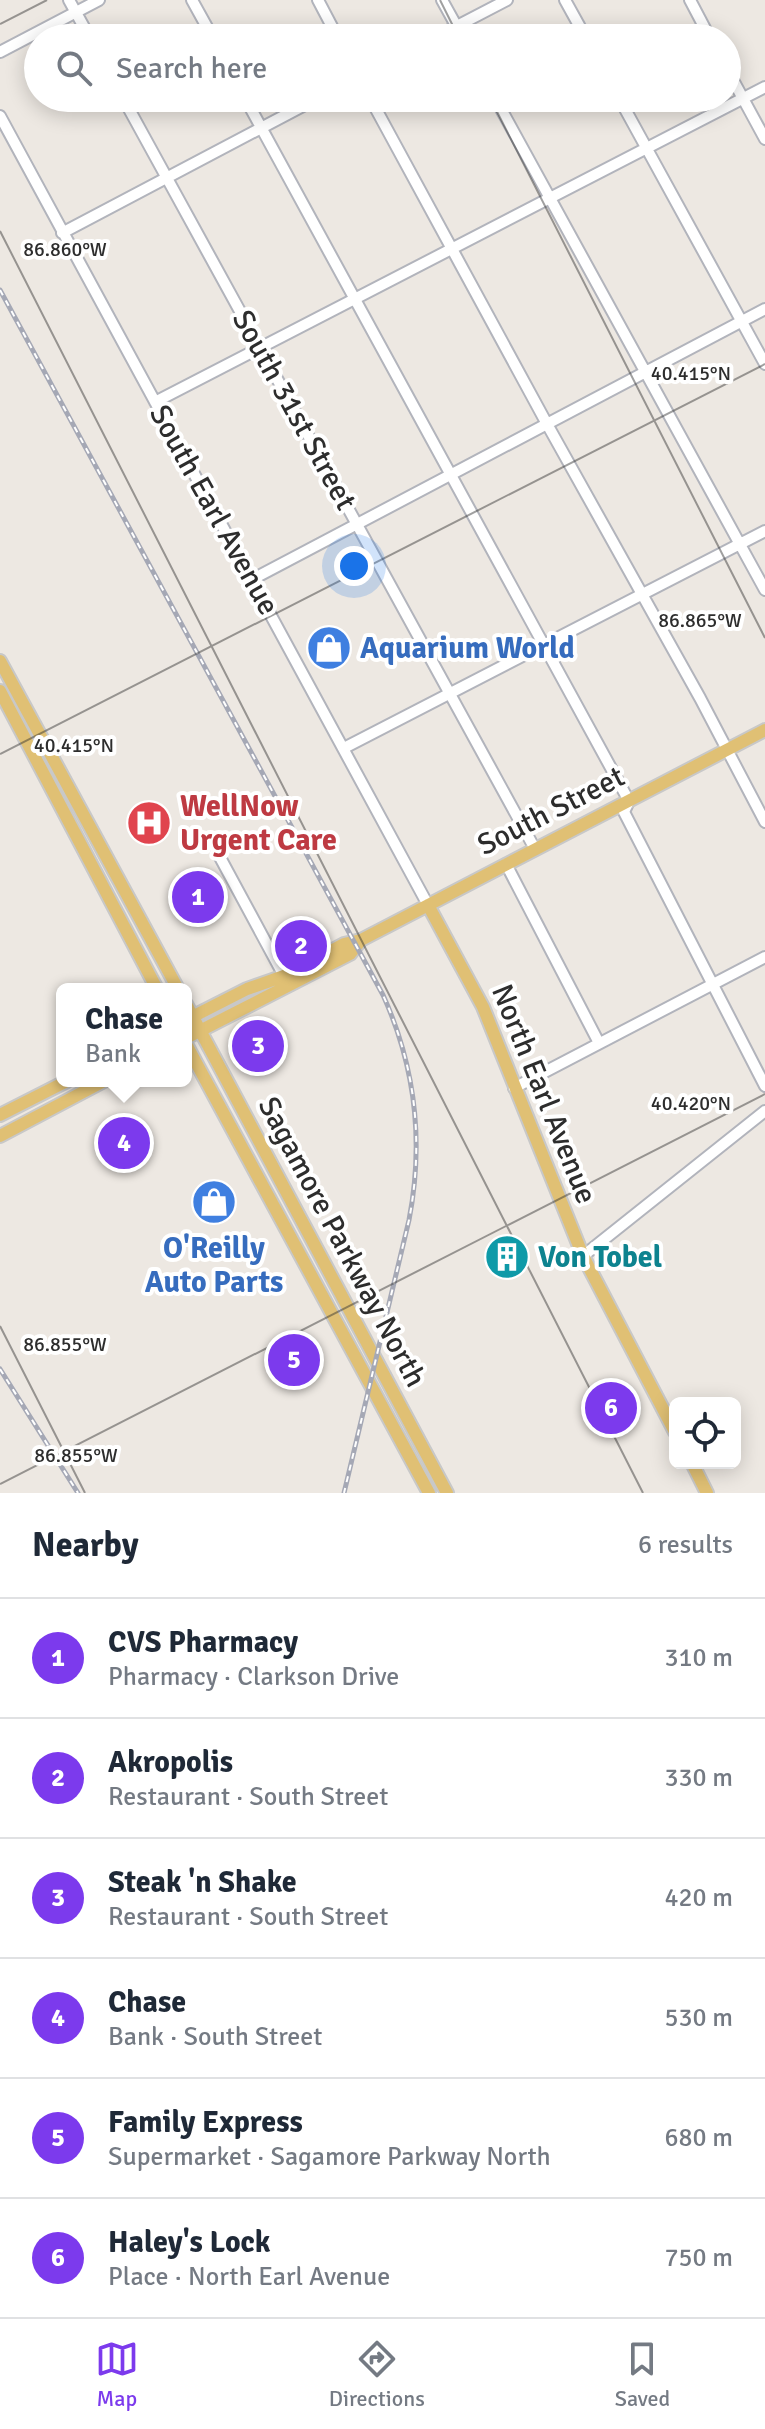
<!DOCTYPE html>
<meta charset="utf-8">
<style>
body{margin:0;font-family:Signika,sans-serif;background:#f2f2f3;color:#1f2937}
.controls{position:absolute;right:24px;bottom:24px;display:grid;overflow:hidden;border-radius:12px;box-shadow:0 4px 20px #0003}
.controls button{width:72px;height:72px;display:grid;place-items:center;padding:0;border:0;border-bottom:2px solid #e0e1e3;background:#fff;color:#1f2937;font:40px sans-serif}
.you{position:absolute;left:354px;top:566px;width:28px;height:28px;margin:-20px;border:6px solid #fff;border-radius:50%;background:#1a73e8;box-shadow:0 0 0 12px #1a73e833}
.badge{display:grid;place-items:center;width:52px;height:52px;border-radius:50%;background:#7c3aed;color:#fff;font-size:26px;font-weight:700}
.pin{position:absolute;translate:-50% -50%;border:4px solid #fff;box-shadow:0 2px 8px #0006}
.popup{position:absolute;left:56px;top:983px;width:136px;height:104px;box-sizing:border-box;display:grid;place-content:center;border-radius:12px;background:#fff;filter:drop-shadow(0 2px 6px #0005);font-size:26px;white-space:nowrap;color:#747a83}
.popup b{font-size:30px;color:#1f2937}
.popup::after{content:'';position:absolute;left:50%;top:100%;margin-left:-16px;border:16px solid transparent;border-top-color:#fff}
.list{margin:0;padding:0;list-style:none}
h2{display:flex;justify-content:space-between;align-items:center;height:104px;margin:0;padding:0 32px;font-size:34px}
h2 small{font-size:26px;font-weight:400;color:#747a83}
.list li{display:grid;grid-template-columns:52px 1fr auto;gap:24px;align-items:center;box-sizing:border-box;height:120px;padding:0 32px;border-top:2px solid #e0e1e3}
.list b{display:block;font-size:30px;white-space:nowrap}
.list p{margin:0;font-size:26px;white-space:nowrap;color:#747a83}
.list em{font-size:26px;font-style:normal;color:#747a83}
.icon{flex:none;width:44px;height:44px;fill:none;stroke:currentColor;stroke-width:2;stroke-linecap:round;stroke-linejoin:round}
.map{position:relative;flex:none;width:765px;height:1493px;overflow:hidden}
.search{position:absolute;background:#fff;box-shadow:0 4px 20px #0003;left:24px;right:24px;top:24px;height:88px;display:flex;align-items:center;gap:20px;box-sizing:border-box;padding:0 28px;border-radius:44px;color:#747a83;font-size:30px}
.sheet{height:824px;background:#fff}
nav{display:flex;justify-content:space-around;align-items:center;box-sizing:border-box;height:112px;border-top:2px solid #e0e1e3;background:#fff;font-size:22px;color:#747a83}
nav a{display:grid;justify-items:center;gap:4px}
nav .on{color:#7c3aed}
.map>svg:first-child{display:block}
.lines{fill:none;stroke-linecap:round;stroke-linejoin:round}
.minor-casing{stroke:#b2b4bc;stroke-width:14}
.major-casing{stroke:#c8c8c8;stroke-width:16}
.minor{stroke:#fff;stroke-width:10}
.major{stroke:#e0c074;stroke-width:12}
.rail-casing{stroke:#a5a8b5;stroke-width:5}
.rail{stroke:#fff;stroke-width:2;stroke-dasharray:6;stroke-linecap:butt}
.ticks{fill:none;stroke:#2d2d2d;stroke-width:2;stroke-opacity:0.45}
.labels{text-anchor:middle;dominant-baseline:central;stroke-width:8;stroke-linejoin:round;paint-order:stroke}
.street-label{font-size:30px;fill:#2d2d2d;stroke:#fff}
.shop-label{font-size:30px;font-weight:bold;fill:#366cbe;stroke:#fff;text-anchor:start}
.health-label{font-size:30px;font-weight:bold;fill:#be3a42;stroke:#fff;text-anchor:start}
.culture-label{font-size:30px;font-weight:bold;fill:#0d838f;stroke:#fff;text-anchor:start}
.ticks-label{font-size:20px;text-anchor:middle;fill:#2d2d2d;stroke:#fff;stroke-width:8;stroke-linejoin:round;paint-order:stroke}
</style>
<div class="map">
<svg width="765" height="1493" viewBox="0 0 765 1493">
<rect width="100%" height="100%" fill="#ede8e2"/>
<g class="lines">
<g class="minor-casing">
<path id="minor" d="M 69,0 L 90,38
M 192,0 L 213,38
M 318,0 L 338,38
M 442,0 L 463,38
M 565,0 L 586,38
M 690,0 L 710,38
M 434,38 L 507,0
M 0,52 L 99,0
M 727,69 L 765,139
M 123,98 L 535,849
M 245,98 L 629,801 L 624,812 L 765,1086
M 370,98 L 547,424 L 700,698 L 765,822
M 495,98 L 765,590
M 619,98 L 765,364
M 0,116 L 428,905
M 62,233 L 318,98
M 155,402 L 765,87
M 251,580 L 765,309
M 344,748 L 765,531
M 215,848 L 284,976
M 506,864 L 599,1043
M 514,1088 L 765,957
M 583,1256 L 765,1111"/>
</g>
<g class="major-casing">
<path id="major" d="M 0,661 L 178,989
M 0,691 L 157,989
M 428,905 L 483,1007 L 583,1256 L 675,1432
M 186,1004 L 447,1493
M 186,1020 L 247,989 L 284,976 L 344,944 L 361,940 L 765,730
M 186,1038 L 350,954 L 361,940
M 186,1044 L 429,1493
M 0,1115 L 67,1081
M 0,1136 L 104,1081
M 692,1463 L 707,1493"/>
</g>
<use href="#minor" class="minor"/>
<use href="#major" class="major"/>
<g class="rail-casing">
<path id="rail" d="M 0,290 L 383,995 C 416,1068 424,1142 409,1220 L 344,1493
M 0,1369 L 78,1493"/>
</g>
<use href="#rail" class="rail"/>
</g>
<path class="ticks" d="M 440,0 L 459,38M 0,24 L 47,0M 490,98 L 765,638M 0,231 L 643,1493M 0,754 L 765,364M 0,1326 L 85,1493M 0,1484 L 765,1094"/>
<defs>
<g id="shop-disc" transform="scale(2.3)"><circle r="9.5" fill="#3f7fe0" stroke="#fff"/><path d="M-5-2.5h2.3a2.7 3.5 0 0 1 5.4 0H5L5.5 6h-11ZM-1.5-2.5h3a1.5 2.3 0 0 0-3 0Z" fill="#fff"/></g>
<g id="hospital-disc" transform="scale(2.3)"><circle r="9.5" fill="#e0444e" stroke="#fff"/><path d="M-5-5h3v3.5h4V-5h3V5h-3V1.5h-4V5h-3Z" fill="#fff"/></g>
<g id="building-disc" transform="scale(2.3)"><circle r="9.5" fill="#0f9aa8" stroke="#fff"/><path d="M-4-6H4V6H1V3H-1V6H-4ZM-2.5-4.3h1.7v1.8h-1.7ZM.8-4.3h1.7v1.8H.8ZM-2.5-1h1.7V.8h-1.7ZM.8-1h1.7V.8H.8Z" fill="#fff"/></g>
</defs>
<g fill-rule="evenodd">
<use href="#shop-disc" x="329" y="648"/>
<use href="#hospital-disc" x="149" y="823"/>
<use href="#shop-disc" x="214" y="1202"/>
<use href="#building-disc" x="507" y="1257"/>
</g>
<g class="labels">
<g class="street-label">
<text transform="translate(294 410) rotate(61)">South 31st Street</text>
<text transform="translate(214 510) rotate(61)">South Earl Avenue</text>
<text transform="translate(551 811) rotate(-27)">South Street</text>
<text transform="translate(544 1094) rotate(68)">North Earl Avenue</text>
<text transform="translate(342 1242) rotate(62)">Sagamore Parkway North</text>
</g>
<g class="shop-label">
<text x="360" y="648">Aquarium World</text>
<text x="214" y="1248" text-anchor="middle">O'Reilly<tspan x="214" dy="34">Auto Parts</tspan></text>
</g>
<g class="health-label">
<text x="180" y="806">WellNow<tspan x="180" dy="34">Urgent Care</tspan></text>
</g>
<g class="culture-label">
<text x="538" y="1257">Von Tobel</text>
</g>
</g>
<g class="ticks-label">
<text x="65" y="256">86.860°W</text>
<text x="691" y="380">40.415°N</text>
<text x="700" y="627">86.865°W</text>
<text x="74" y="752">40.415°N</text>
<text x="691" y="1110">40.420°N</text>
<text x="65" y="1351">86.855°W</text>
<text x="76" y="1462">86.855°W</text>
</g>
</svg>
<div class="controls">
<button><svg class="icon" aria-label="locate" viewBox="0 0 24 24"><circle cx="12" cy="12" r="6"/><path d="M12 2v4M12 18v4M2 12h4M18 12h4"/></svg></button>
</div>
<div class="you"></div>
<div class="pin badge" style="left:198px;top:897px">1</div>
<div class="pin badge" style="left:301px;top:946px">2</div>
<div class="pin badge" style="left:258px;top:1046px">3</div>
<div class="pin badge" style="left:124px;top:1143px">4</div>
<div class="popup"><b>Chase</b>Bank</div>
<div class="pin badge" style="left:294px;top:1360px">5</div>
<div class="pin badge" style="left:611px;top:1408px">6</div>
<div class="search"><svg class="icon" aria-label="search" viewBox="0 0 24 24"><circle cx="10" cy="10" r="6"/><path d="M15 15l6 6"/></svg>Search here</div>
</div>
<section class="sheet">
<h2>Nearby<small>6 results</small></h2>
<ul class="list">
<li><span class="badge">1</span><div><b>CVS Pharmacy</b><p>Pharmacy · Clarkson Drive</p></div><em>310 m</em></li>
<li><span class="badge">2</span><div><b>Akropolis</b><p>Restaurant · South Street</p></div><em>330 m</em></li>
<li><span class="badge">3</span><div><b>Steak 'n Shake</b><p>Restaurant · South Street</p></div><em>420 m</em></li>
<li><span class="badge">4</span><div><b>Chase</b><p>Bank · South Street</p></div><em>530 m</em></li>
<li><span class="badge">5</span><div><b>Family Express</b><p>Supermarket · Sagamore Parkway North</p></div><em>680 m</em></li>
<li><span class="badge">6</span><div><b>Haley's Lock</b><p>Place · North Earl Avenue</p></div><em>750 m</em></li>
</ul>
</section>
<nav>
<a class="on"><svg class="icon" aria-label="map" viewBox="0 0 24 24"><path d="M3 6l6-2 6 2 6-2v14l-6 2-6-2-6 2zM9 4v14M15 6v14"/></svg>Map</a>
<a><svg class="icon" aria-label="directions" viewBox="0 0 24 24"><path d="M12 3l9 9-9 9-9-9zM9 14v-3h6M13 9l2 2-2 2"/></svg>Directions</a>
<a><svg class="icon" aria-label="saved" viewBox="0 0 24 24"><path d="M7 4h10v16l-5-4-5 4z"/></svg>Saved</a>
</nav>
